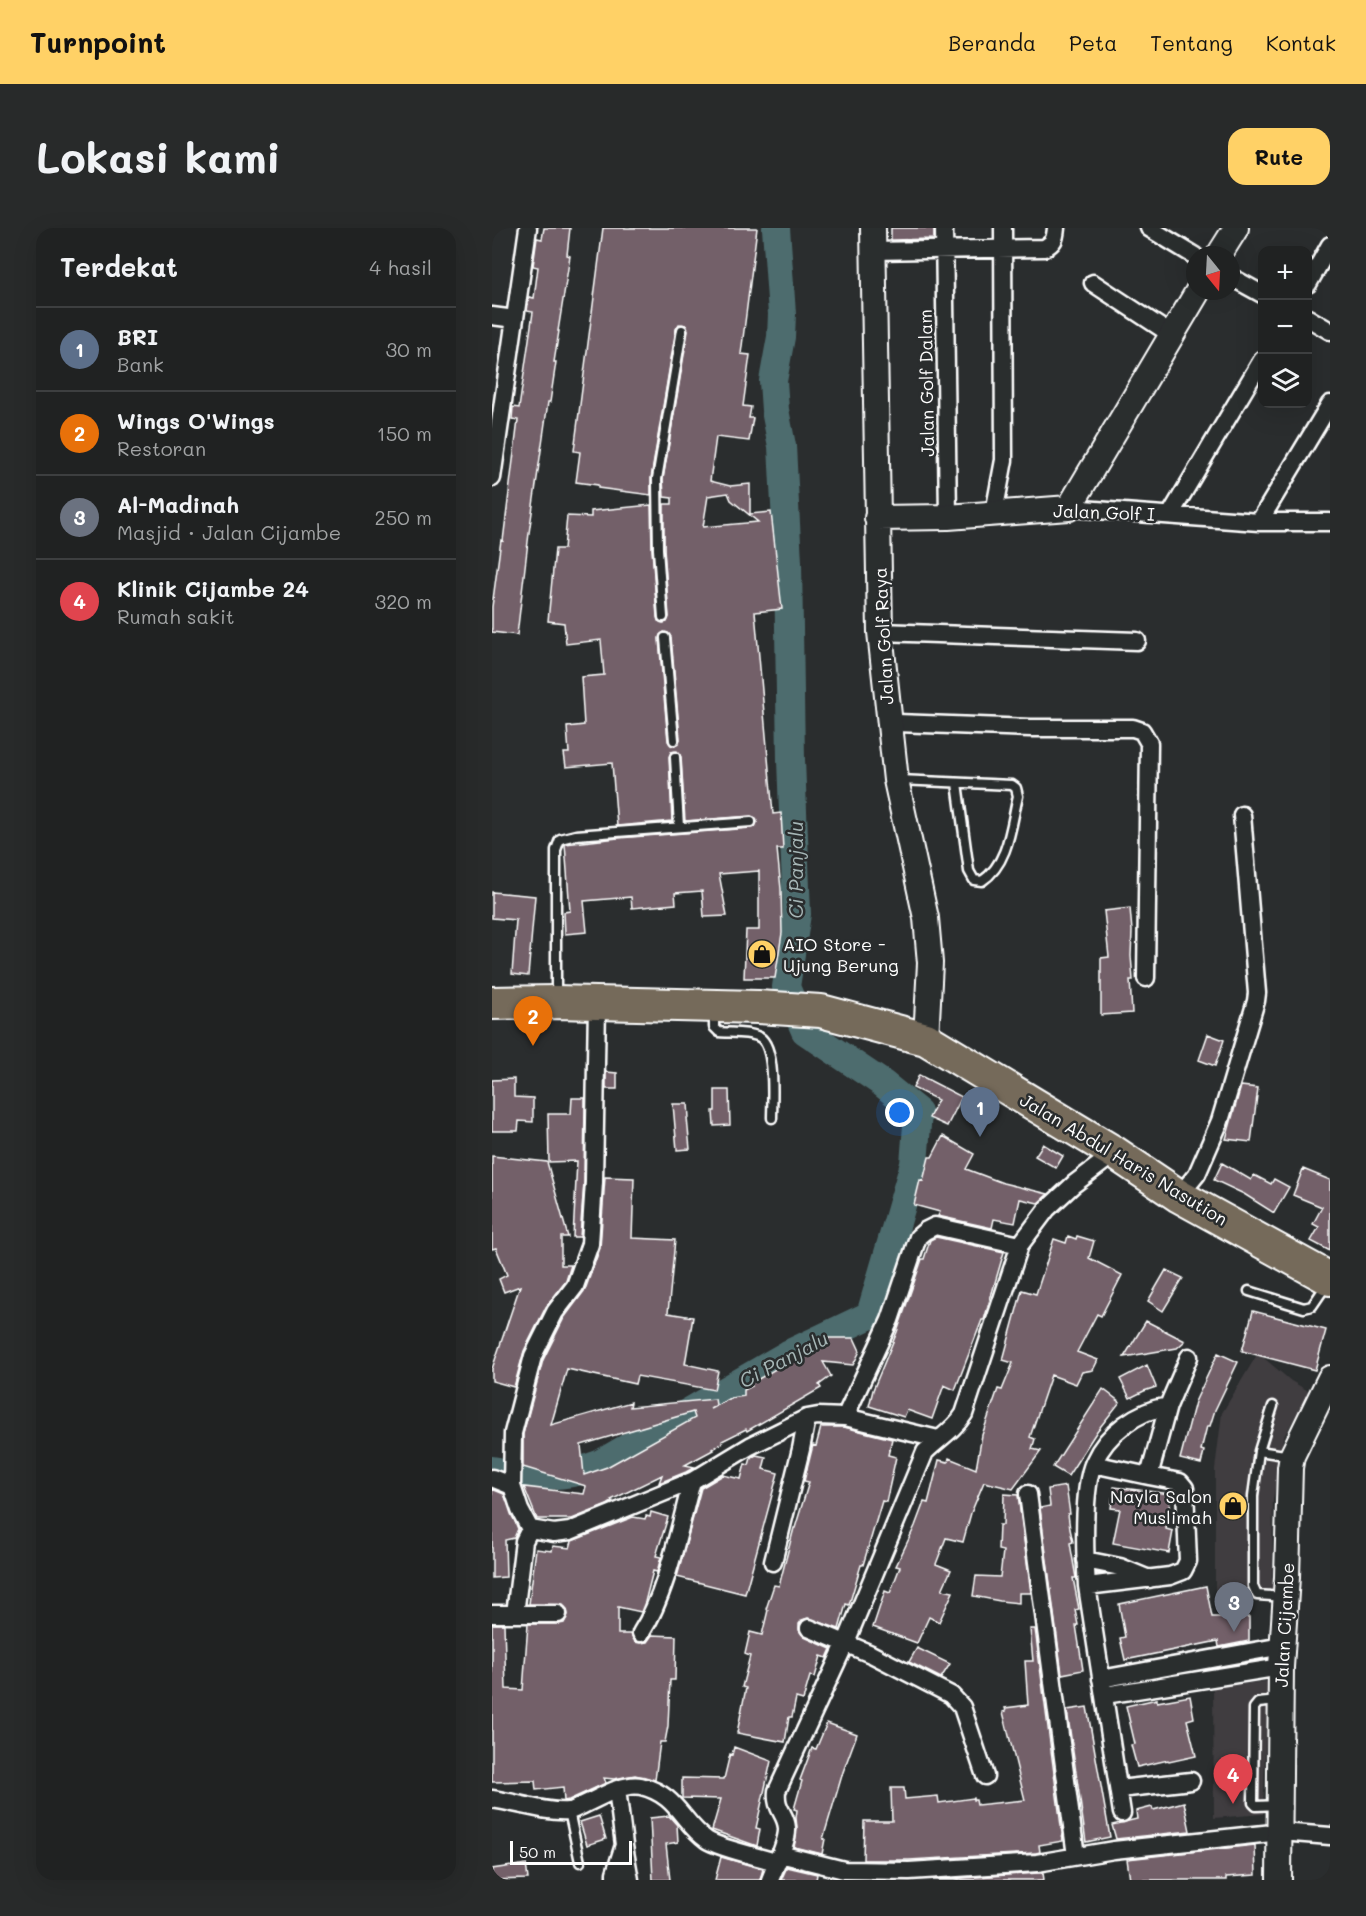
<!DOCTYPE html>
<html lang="id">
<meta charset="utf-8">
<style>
body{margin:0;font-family:Mali,sans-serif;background:#282a2a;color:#f1f3f6}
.controls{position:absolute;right:18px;top:18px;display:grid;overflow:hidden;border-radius:12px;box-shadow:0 6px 24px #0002}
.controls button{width:54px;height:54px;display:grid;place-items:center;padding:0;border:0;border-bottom:2px solid #3d3f40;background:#202222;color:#f1f3f6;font:30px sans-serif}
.compass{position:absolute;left:694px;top:18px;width:54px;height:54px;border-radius:50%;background:#202222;box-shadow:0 6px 24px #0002;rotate:162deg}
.scale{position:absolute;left:18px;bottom:15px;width:122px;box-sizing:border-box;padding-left:6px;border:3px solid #fff;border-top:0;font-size:16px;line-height:21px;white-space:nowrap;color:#fff;-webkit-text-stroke:4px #2a2d2e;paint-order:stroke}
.you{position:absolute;left:408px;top:885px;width:21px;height:21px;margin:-15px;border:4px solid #fff;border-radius:50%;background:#1a73e8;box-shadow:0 0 0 9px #1a73e833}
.badge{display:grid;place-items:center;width:39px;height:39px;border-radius:50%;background:#ffd166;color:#fff;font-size:20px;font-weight:700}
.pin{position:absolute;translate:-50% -50px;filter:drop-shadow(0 2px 3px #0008)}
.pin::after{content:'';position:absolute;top:32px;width:21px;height:18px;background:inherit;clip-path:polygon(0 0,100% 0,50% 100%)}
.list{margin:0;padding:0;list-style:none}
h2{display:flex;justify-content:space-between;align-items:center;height:78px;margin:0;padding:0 24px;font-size:26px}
h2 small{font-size:20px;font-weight:400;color:#a2a4a5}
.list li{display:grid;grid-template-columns:39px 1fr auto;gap:18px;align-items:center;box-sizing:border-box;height:84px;padding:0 24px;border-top:2px solid #3d3f40}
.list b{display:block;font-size:22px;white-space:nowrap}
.list p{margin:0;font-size:20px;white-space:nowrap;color:#a2a4a5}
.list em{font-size:20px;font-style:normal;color:#a2a4a5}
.icon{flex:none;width:33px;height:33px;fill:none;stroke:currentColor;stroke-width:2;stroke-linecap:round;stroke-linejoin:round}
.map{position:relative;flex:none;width:838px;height:1652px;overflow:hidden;border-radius:18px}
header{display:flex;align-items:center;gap:36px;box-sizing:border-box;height:84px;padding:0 30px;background:#ffd166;color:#111}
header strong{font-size:28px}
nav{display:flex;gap:33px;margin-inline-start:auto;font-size:21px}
.intro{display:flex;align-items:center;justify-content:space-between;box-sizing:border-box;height:144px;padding:0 36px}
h1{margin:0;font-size:42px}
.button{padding:15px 27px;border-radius:18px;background:#ffd166;color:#111;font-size:21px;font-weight:700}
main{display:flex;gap:36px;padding:0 36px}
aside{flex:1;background:#202222;border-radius:18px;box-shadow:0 6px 24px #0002}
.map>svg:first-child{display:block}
.built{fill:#403d40}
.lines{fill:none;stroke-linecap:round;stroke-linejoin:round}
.river{stroke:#4d6c6e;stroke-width:28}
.building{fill:#736169;stroke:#fff;stroke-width:1.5;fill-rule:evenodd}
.lane-casing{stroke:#fff;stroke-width:13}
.street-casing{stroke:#fff;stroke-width:21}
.secondary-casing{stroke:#fff;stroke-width:28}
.highway-casing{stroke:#fff;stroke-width:36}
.lane{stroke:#2a2d2e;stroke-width:8}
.street{stroke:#2a2d2e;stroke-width:16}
.secondary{stroke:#2a2d2e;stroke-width:24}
.highway{stroke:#746a5a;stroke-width:32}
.labels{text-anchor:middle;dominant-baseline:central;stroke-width:5;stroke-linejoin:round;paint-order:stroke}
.street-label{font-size:18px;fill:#fff;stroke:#2a2d2e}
.poi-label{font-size:18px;fill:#fff;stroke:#2a2d2e;text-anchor:start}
.water-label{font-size:20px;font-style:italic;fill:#a6b6b6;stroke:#2a2d2e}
</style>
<header>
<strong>Turnpoint</strong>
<nav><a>Beranda</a><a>Peta</a><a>Tentang</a><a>Kontak</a></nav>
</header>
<div class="intro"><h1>Lokasi kami</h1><a class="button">Rute</a></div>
<main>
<aside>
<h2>Terdekat<small>4 hasil</small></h2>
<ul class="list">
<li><span class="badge" style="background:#5c6f8a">1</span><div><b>BRI</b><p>Bank</p></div><em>30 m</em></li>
<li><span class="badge" style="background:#e8710a">2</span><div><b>Wings O'Wings</b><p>Restoran</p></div><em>150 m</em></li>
<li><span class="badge" style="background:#6b7280">3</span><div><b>Al-Madinah</b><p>Masjid · Jalan Cijambe</p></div><em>250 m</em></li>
<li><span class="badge" style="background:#e0444e">4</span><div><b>Klinik Cijambe 24</b><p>Rumah sakit</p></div><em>320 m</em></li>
</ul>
</aside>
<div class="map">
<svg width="838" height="1652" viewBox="0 0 838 1652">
<rect width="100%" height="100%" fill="#2a2d2e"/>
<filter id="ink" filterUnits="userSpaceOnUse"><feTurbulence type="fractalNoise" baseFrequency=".0167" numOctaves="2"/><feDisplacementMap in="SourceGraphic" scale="12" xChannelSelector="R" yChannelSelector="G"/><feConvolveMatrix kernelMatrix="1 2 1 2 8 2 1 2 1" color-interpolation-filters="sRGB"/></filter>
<g filter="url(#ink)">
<path class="built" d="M 766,1125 L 799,1153 L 818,1164 L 791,1210 L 781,1272 L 780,1371 L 723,1377 L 723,1241 L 730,1185 Z
M 776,1453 L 771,1586 L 722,1590 L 721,1459 Z"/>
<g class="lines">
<path class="river" d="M 0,1242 C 27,1247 58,1250 85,1244 C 92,1242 100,1238 107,1236 L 296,1126 L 378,1087 L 422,936 L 426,884 L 390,855 L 313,803 L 294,759 L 305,686 L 299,532 L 296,334 L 290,218 L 283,182 L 281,153 L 289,109 L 290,86 L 284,0"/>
</g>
<path class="building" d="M 52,0 L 78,0 L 75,27 L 78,28 L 66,103 L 67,103 L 62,134 L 64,134 L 58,174 L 56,174 L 53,195 L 37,305 L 25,407 L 0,404 L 0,379 L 9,312 L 11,313 L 26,192 L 20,191 L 21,179 L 27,180 L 41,84 L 35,83 L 37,69 L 42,70 L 46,39 L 41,38 L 45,10 L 50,11 Z
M 111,0 L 265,0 L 249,126 L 258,127 L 251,178 L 259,179 L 257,190 L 261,190 L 257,213 L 224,209 L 218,253 L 238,258 L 258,256 L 258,286 L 279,284 L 290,381 L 263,384 L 281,586 L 289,585 L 291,621 L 285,621 L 289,661 L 290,705 L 283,750 L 252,750 L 254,702 L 267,702 L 267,643 L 227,646 L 235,688 L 212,689 L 210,663 L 183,665 L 184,676 L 140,680 L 139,669 L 92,673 L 95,704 L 73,706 L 72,684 L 78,683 L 73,616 L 126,610 L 259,600 L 263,599 L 265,594 L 264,590 L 259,588 L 193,593 L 189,529 L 185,523 L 179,524 L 177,529 L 180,593 L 125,598 L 120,535 L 74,539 L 72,525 L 77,525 L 75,499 L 92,497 L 89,449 L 112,447 L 109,412 L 74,416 L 72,395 L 56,393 L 63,321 L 72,321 L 75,288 L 99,289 L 99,283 L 159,277 L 160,321 L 165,389 L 166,393 L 171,395 L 175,394 L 177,389 L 172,321 L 172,276 L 180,276 L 180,270 L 172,269 L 171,251 L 196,103 L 194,97 L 187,96 L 184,101 L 159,250 L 159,267 L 106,260 L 106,257 L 84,254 L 88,224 L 82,223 ZM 236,265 L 239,272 L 266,294 L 211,299 L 216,268 ZM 172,404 L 176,405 L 179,409 L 188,511 L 187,515 L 183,518 L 179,517 L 176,513 L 167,411 L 168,407 Z
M 399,0 L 442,0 L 442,11 L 399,12 Z
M 0,664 L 43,668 L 36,748 L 20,746 L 24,692 L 0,690 Z
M 638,680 L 640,703 L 639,728 L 641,752 L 638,752 L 640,785 L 609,787 L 609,730 L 617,729 L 612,683 Z
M 716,806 L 732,812 L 723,838 L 707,832 Z
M 114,844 L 125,845 L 125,861 L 114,861 Z
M 427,847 L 470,869 L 455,898 L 437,890 L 446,872 L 421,860 Z
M 22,851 L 22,869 L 41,870 L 41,894 L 27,893 L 26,903 L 0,903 L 0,852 Z
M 749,858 L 766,860 L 759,914 L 734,911 Z
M 223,862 L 237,862 L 238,897 L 222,898 L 221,883 L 223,883 Z
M 80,870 L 93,870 L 92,954 L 88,1009 L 81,1009 L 85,933 L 57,934 L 56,886 L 79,886 Z
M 181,876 L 196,876 L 197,890 L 195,890 L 198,921 L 185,922 Z
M 451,908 L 482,926 L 474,941 L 511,955 L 556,966 L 546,975 L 528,971 L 523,995 L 502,991 L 500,1000 L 446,988 L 448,984 L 422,977 L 428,952 L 431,953 L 437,929 L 440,929 Z
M 551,916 L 571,928 L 564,940 L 543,928 Z
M 0,928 L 55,934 L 76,1009 L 69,1009 L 69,1037 L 79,1037 L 74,1053 L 54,1079 L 32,1123 L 22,1159 L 0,1153 L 0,1141 L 28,1058 L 12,1064 L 7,1051 L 15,1047 L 4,1020 L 0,1021 Z
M 730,935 L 759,952 L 762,947 L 779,956 L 782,951 L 797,959 L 782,985 L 752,966 L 722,952 Z
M 811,941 L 838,952 L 838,1023 L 819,1013 L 827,999 L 821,996 L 830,979 L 801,967 Z
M 113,949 L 142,950 L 140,1010 L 183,1012 L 176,1085 L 201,1089 L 193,1136 L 226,1143 L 222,1162 L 145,1148 L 143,1156 L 75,1141 L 59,1197 L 139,1174 L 138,1179 L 223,1171 L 224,1177 L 218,1181 L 239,1170 L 252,1168 L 252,1162 L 260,1158 L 258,1156 L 324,1117 L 336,1113 L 336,1110 L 362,1110 L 368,1123 L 361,1137 L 331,1134 L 339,1148 L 327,1157 L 329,1160 L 255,1203 L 254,1201 L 230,1213 L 230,1215 L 220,1221 L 221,1222 L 193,1237 L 203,1239 L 194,1244 L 167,1255 L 170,1247 L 119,1272 L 121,1273 L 115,1277 L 80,1291 L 45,1291 L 32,1259 L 92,1266 L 94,1258 L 31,1239 L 31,1206 L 51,1132 L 72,1090 L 93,1062 L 108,1020 ZM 201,1184 L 203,1190 L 115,1239 L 92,1247 L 89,1217 Z
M 576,1008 L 584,1011 L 585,1008 L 602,1013 L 597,1030 L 630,1047 L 609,1088 L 605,1086 L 585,1124 L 606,1132 L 601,1142 L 590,1144 L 584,1156 L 559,1147 L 538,1209 L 543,1211 L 540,1221 L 549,1223 L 521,1261 L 492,1254 L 479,1285 L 471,1314 L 454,1310 L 444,1336 L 459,1342 L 450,1362 L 461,1364 L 447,1394 L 437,1389 L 425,1415 L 381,1399 L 393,1363 L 398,1365 L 408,1339 L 404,1338 L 423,1298 L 432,1274 L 436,1275 L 447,1232 L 456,1234 L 457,1230 L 484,1241 L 490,1207 L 506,1161 L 510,1162 L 521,1135 L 511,1132 L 530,1062 L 544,1066 L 562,1011 L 574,1015 Z
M 444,1009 L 512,1024 L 492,1092 L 490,1092 L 463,1162 L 452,1157 L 440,1191 L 415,1182 L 412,1189 L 377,1178 L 381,1162 L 405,1104 L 430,1031 L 432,1031 L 438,1012 Z
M 674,1042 L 691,1050 L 671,1083 L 656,1073 Z
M 761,1083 L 834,1102 L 823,1142 L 750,1123 Z
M 654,1093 L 693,1113 L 685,1120 L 632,1129 Z
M 726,1125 L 746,1134 L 723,1182 L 718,1198 L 715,1198 L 709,1222 L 712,1223 L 709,1236 L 688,1231 L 703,1174 Z
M 655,1137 L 664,1159 L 652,1163 L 638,1170 L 628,1151 Z
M 611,1161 L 628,1174 L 605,1203 L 576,1248 L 561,1239 Z
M 329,1199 L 352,1199 L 400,1211 L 396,1227 L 404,1229 L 394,1274 L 390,1273 L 371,1337 L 369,1337 L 357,1377 L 354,1376 L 347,1401 L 316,1390 L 310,1392 L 307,1396 L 307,1402 L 312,1409 L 339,1421 L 335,1430 L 329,1428 L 323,1449 L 318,1448 L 311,1472 L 304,1470 L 300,1489 L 297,1489 L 293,1514 L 245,1505 L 254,1460 L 250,1459 L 258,1428 L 253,1426 L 258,1404 L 270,1407 L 276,1382 L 274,1381 L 282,1357 L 287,1358 L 302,1300 L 303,1300 L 317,1254 L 312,1253 L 321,1217 L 324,1218 Z
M 264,1227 L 274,1229 L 271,1241 L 286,1245 L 253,1366 L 185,1349 L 209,1260 L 231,1247 L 249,1251 L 253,1236 L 257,1237 L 259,1230 Z
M 574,1258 L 578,1286 L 576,1286 L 578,1301 L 581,1314 L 578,1315 L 584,1350 L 581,1350 L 587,1381 L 583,1382 L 586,1397 L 584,1397 L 591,1442 L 570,1446 L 548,1280 L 558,1278 L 556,1261 Z
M 622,1259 L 679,1266 L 674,1301 L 681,1303 L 677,1325 L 621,1315 L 628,1281 L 619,1280 Z
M 0,1261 L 12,1266 L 26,1301 L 22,1310 L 13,1312 L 14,1349 L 0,1350 Z
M 512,1266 L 526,1267 L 539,1365 L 527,1365 L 527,1375 L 508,1373 L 481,1368 L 484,1348 L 508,1349 L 511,1323 L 506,1322 L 507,1297 L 511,1297 Z
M 159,1284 L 176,1289 L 164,1328 L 169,1329 L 165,1344 L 161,1343 L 153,1374 L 149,1384 L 126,1379 L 126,1406 L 139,1406 L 143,1414 L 148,1415 L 155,1414 L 160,1407 L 184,1408 L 183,1452 L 178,1452 L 176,1498 L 173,1514 L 168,1514 L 163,1552 L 143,1547 L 122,1551 L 112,1550 L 114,1555 L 77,1572 L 72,1573 L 71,1559 L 44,1562 L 43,1553 L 0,1554 L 0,1396 L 12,1396 L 14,1461 L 31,1462 L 36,1396 L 67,1396 L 72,1395 L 76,1387 L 75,1381 L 71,1377 L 37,1376 L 44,1321 L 60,1323 L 61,1318 L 78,1320 L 80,1313 L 141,1289 L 153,1291 L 154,1288 L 158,1289 Z
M 714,1358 L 720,1389 L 757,1389 L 757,1413 L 727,1419 L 726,1413 L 633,1432 L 628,1410 L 633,1409 L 627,1376 Z
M 538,1401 L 543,1401 L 571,1613 L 547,1617 L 548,1624 L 544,1625 L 417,1632 L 371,1632 L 372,1593 L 400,1593 L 399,1560 L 412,1560 L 413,1571 L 446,1568 L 447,1575 L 481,1570 L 481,1572 L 484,1572 L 485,1577 L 533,1572 L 511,1484 L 514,1483 L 513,1480 L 536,1477 L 533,1433 L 541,1433 Z
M 425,1420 L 458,1436 L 449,1450 L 417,1434 Z
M 698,1468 L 702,1490 L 695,1492 L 704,1528 L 677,1534 L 676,1532 L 645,1539 L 639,1517 L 643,1516 L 634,1478 L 665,1471 L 665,1474 Z
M 595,1479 L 618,1609 L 594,1614 L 575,1482 Z
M 335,1495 L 365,1506 L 351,1544 L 331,1611 L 333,1611 L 330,1626 L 302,1619 L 305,1600 L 304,1590 L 305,1582 L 302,1581 L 310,1553 L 308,1552 L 320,1520 L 324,1521 Z
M 242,1519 L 279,1533 L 264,1600 L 268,1601 L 265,1618 L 220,1602 L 229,1571 L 190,1570 L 190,1550 L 232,1551 L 238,1526 L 240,1527 Z
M 692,1574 L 698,1603 L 624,1611 L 620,1597 L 645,1591 L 644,1583 L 660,1579 L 661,1582 Z
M 107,1588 L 114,1611 L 95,1617 L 88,1594 Z
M 177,1588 L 185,1597 L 186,1614 L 174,1616 L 178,1652 L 161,1652 L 158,1590 Z
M 763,1617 L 764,1647 L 734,1649 L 734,1652 L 638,1652 L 635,1631 Z
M 229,1629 L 271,1641 L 268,1652 L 223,1652 Z
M 34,1636 L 36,1651 L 0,1652 L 0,1641 Z
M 295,1639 L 325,1646 L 324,1652 L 289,1652 Z
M 551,1645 L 552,1652 L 441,1652 L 546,1645 Z"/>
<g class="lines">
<g class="lane-casing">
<path id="lane" d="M 171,389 L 166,321 L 165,251 L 190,102
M 173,410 L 182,512
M 183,529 L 187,599
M 407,552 L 520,557 L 524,560 L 526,568 C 519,597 517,635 490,653 L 482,652 L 477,643 L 465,555
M 64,769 L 64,622 L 68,611 L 84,607 L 259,594
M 222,782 L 222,799 L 227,804 C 239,805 254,804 265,808 C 285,814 280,873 280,890
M 757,1063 L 812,1080 L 820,1078 L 835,1056
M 767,1223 L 781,1178
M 793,1369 L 765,1367 L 761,1358 L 761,1268 L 767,1223 L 799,1228
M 786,1473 L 766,1475 L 762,1480 L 761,1575 L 764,1578 L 787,1577
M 77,1583 L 88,1634"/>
</g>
<g class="street-casing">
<path id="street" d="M 452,0 L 456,289
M 657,0 L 703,28
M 381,23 L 552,20 C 562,15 563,11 564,0
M 739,49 L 770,66
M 601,55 L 680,107
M 816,56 L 838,17
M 0,88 L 23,91
M 816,90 L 838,103
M 0,250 L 36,0
M 577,280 L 767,294 L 838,294
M 502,285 L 512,232 L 511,0
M 678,287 L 770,132
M 767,294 L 838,176
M 388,404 L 645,413
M 397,496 L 405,495 L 539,500 L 641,500 L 650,503 L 657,515 L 654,750
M 105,776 L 102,954 L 98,1016 L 83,1058 L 63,1084 L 41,1128 L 21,1205 L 20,1258 L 28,1282 L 38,1301 L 62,1305 L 78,1303 L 200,1253 L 258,1218 L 315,1190 L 326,1188 L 353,1189 L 446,1211
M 687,968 L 705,946 L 728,893 L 764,773 L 765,765 L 750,587
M 676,1178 L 697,1129
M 353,1189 L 398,1092 L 426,1009 L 433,1003 L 443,998 L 528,1017
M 601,1236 L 657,1248 L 676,1178 C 645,1183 615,1205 602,1234 C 590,1260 593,1329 595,1358 L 630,1585
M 0,1250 L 20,1258
M 536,1266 L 584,1628
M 593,1332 L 628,1339 L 657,1351
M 281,1334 L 309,1221 L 315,1190
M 595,1358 L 678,1348 L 691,1343 L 696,1333 L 693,1260 L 688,1254 L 657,1248
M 0,1386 L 66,1386
M 23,1386 L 32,1313 L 38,1301
M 317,1400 L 379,1426 L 459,1467 L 470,1479 L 493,1548
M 149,1405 C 175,1365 187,1300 200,1253
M 609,1451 L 790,1418
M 613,1467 L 789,1439
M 627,1561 L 699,1553
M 0,1571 C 23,1574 54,1585 77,1583 C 81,1583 86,1579 89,1578 C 106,1571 131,1554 149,1558 C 186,1567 189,1594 215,1612 C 227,1620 268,1629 284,1634
M 132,1618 L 138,1652
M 288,1626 L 352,1642 L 417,1643 L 545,1635 L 622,1622 L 789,1604 L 838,1608
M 123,1652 L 123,1645 L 132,1617 L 125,1561
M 278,1652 C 283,1638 296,1614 295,1600 C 294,1585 283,1582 285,1563 L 354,1414 L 433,1224 C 446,1211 462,1202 472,1186 L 528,1017 L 555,981 L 582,956 L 623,925"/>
</g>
<g class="secondary-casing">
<path id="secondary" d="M 381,0 L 388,404 L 404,552 L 434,690 L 438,735 L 434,811
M 727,27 L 744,0
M 385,290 L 456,289 L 577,280 L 706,63
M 787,1652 L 789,1439 L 795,1349 L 798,1240 L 800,1228 L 838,1150"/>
</g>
<g class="highway-casing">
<path id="highway" d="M 0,775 L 64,774 L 266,779 L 329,783 L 434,811 L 623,925 L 687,968 L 838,1051"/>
</g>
<use href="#lane" class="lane"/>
<use href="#street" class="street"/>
<use href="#secondary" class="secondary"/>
<use href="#highway" class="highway"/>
</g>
</g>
<defs>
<g id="shop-disc" transform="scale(1.5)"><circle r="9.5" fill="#ffd166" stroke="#2a2d2e"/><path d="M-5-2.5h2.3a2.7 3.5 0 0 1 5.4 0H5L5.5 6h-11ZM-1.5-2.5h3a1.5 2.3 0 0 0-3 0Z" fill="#111"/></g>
</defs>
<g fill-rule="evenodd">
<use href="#shop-disc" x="270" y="726"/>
<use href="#shop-disc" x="741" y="1278"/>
</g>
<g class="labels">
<g class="street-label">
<text transform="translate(434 155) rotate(-91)">Jalan Golf Dalam</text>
<text transform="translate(612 284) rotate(2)">Jalan Golf I</text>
<text transform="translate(391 408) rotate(-93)">Jalan Golf Raya</text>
<text transform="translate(632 931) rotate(31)">Jalan Abdul Haris Nasution</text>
<text transform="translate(792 1397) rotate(-87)">Jalan Cijambe</text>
</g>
<g class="poi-label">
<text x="291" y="716">AIO Store -<tspan x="291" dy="21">Ujung Berung</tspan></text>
<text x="720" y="1268" text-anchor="end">Nayla Salon<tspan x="720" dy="21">Muslimah</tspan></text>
</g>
<g class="water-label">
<text transform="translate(303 642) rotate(-90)">Ci Panjalu</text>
<text transform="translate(291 1131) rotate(-28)">Ci Panjalu</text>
</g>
</g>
</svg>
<div class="controls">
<button>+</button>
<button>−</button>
<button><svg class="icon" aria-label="layers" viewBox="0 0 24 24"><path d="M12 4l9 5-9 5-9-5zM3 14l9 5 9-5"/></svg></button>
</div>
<svg class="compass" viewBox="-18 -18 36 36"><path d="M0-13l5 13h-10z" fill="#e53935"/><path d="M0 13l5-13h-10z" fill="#a2a4a5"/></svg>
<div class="scale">50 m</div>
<div class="you"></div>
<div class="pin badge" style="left:488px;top:909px;background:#5c6f8a">1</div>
<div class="pin badge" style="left:41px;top:818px;background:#e8710a">2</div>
<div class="pin badge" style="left:742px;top:1404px;background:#6b7280">3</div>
<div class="pin badge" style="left:741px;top:1576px;background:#e0444e">4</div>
</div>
</main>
